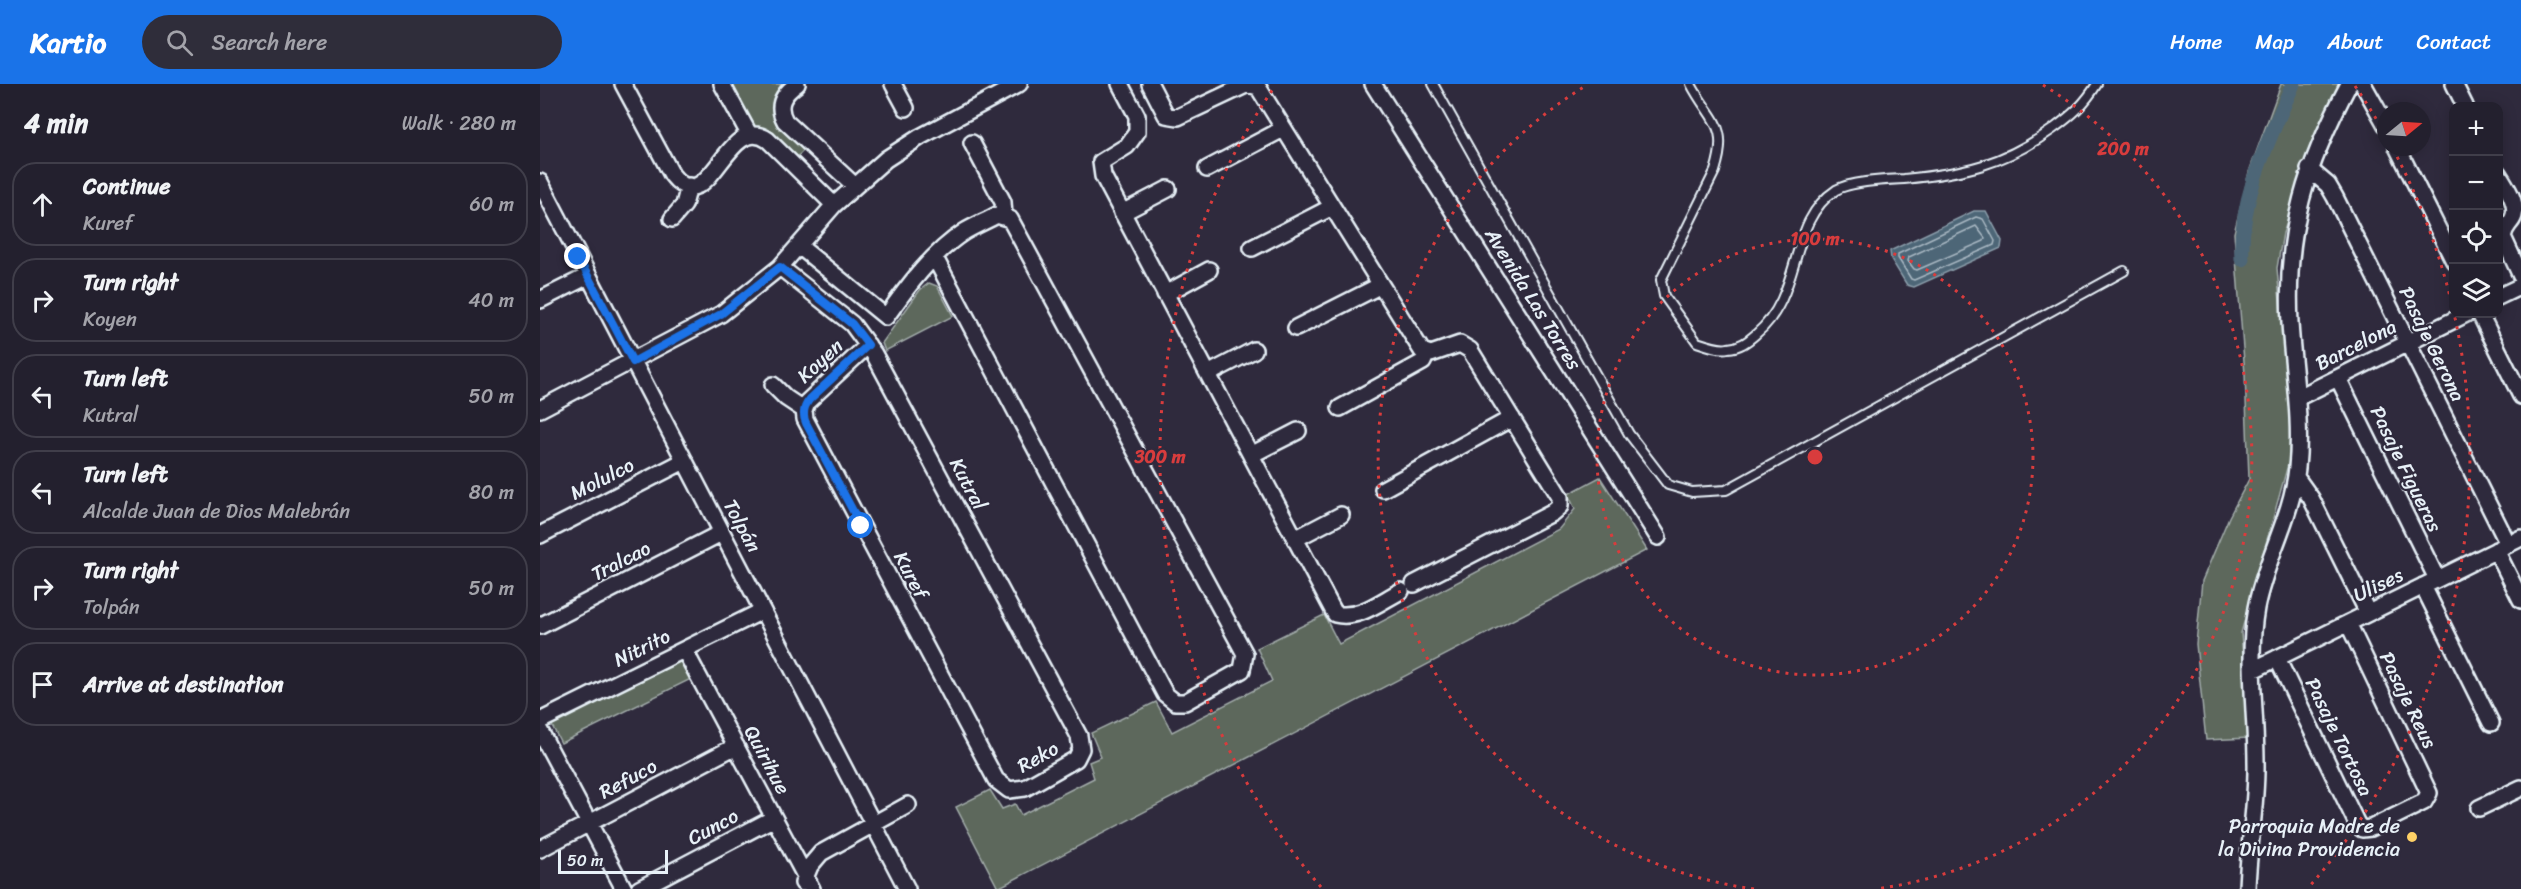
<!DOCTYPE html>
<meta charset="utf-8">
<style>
body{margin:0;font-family:Sriracha,sans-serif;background:#2f2d3a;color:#f1f3f6}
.controls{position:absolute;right:18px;top:18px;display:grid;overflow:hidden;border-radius:12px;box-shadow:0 3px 15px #0003}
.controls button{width:54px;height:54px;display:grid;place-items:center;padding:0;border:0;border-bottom:2px solid #403e4a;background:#23202e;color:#f1f3f6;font:30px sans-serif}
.compass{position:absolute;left:1837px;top:18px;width:54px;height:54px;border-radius:50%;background:#23202e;box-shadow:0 3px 15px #0003;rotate:72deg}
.scale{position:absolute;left:18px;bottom:15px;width:110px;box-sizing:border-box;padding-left:6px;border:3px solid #e8f1f8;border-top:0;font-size:16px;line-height:21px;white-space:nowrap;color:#e8f1f8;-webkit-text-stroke:4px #2f2a3d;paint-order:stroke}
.stop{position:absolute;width:18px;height:18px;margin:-14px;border:4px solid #1a73e8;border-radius:50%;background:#fff}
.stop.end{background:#1a73e8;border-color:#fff;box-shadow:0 2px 6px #0008}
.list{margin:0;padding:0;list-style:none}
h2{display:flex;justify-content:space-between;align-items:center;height:78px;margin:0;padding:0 24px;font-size:26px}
h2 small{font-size:20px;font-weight:400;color:#a3a3aa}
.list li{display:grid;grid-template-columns:39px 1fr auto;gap:18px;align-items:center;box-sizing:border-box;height:84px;margin:0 12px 12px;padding:0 12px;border:2px solid #403e4a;border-radius:24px}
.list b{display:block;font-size:22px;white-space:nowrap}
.list p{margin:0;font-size:20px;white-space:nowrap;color:#a3a3aa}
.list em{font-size:20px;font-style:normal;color:#a3a3aa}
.icon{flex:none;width:33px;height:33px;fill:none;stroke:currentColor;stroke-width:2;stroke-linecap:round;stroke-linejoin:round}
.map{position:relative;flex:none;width:1981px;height:805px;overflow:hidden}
header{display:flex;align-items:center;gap:36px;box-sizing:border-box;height:84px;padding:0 30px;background:#1a73e8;color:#fff}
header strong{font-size:28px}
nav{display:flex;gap:33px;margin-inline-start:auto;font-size:21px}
.search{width:420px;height:54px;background:#2f2d3a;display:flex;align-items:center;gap:15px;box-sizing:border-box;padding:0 21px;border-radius:33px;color:#a3a3aa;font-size:22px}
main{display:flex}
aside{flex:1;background:#23202e}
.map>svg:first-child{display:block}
.green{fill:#5d685c;stroke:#a2acaa;stroke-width:1.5}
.water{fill:#4d6677;stroke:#8b9eab;stroke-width:1.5}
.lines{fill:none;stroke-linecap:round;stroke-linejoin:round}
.shore{stroke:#aab9c4;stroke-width:1.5}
.canal{stroke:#4d6677;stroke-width:15}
.lane-casing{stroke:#e8f1f8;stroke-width:12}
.street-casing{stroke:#e8f1f8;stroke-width:20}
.lane{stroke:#2f2a3d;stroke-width:8}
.street{stroke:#2f2a3d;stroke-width:15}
.route{stroke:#1a73e8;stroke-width:8}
.ring{fill:none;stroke:#d83c3d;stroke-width:3;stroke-dasharray:3 6}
.poi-dot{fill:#ffd166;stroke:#2f2a3d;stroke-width:2}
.labels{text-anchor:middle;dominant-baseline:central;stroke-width:4.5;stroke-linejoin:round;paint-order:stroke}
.street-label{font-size:20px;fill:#e8f1f8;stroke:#2f2a3d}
.poi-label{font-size:20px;fill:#e8f1f8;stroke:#2f2a3d;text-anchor:end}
.centre{fill:#d83c3d;stroke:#2f2a3d;stroke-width:3}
.ring-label{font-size:18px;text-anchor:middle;font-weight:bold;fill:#d83c3d;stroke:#2f2a3d;stroke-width:4.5;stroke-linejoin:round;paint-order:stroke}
</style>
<header>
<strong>Kartio</strong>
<div class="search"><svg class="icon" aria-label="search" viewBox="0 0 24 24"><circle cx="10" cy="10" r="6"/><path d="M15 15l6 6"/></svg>Search here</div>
<nav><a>Home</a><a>Map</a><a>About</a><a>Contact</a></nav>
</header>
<main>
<aside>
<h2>4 min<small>Walk · 280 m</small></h2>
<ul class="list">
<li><svg class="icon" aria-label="ahead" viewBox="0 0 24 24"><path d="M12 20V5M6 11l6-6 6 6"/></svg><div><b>Continue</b><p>Kuref</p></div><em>60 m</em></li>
<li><svg class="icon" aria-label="right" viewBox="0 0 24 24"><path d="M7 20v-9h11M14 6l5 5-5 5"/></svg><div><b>Turn right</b><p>Koyen</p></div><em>40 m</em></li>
<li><svg class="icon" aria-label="left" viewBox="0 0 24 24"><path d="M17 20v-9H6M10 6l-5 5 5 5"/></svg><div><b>Turn left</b><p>Kutral</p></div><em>50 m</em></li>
<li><svg class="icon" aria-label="left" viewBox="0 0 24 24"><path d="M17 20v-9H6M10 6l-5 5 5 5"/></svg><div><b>Turn left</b><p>Alcalde Juan de Dios Malebrán</p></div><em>80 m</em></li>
<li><svg class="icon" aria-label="right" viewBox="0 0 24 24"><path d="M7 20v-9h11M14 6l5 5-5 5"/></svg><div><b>Turn right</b><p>Tolpán</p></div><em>50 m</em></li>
<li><svg class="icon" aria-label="arrive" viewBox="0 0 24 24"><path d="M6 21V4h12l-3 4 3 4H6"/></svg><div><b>Arrive at destination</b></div></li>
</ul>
</aside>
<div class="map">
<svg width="1981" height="805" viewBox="0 0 1981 805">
<rect width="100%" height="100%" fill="#2f2a3d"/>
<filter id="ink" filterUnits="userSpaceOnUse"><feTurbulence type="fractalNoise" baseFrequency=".0167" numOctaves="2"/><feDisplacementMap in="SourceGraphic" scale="12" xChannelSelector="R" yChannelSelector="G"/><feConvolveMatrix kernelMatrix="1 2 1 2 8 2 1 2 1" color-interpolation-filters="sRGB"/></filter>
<g filter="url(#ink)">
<path class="green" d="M 186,0 L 241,0 C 239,6 234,11 233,18 C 228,39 251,53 264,66 L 257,73 L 229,47 L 213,42 Z
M 1741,0 L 1800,0 L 1743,149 L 1737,184 L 1751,342 L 1749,377 L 1701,549 L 1710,654 L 1666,656 L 1656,560 L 1662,497 L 1689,433 L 1709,395 L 1705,290 L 1694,149 L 1709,88 Z
M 389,199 L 397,202 L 413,232 L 345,267 L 342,259 L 380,206 Z
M 1060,393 L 1107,466 L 458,804 L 416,723 L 450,706 L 462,725 L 475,720 L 481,731 L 554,694 L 549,678 L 561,673 L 551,649 L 616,618 L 632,648 L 732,597 L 717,564 L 784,531 L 799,560 L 1019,445 L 1035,425 L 1028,410 Z
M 147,572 L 157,592 L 21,659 L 6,630 Z"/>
<path class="water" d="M 1434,127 L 1446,127 L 1462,157 L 1461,164 L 1374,203 L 1367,201 L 1351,175 L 1350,167 Z"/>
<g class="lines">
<path class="shore" d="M 1436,133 L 1443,135 L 1455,157 L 1454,161 L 1374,196 L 1371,195 L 1358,174 L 1358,170 Z
M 1436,142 L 1445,154 L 1444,157 L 1377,186 L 1374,185 L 1368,177 L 1369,173 Z"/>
<path class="canal" d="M 1702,175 C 1699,113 1729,56 1753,0"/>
<g class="lane-casing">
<path id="lane" d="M 893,0 L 1089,350 L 1128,401 L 1152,408 L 1186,406 L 1584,187
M 1151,0 C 1170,37 1190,40 1175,87 L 1121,196 L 1124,212 L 1157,258 C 1166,261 1179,266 1188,264 C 1200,263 1207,258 1216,250 C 1264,210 1247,138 1296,106 C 1311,97 1346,96 1364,95 C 1424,89 1463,81 1513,45 C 1532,31 1544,21 1557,0"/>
</g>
<g class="street-casing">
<path id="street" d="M 83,0 L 132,91 C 170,139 186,27 228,56 L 294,121
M 182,0 L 209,50
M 257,0 C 243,10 236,21 245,37 L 314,101
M 353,0 L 366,24
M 580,0 L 597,32 L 597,48 L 587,62 L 561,78 L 563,92 L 795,530 C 819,536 841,517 861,507
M 610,0 L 626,31 L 638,33 L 708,0
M 708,0 L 718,3 L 882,267 L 891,270 L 920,260 L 930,266 L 1020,413 L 1020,422 L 1012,429 L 874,500
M 833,0 L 1118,453
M 1823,0 L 1846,41
M 1914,0 L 1925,22
M 432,59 L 463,118 L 464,132
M 1857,63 L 1914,177
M 667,85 L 743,45
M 1769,85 L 1788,101 L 1795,113 L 1968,460
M 1958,89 C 1965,101 1981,122 1972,136 C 1968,142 1964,144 1963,153 L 1981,192
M 0,98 L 367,805
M 582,129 L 628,105
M 132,135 L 144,121 L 149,102
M 259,162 L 346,233 C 367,203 392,169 424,148 C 434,142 446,137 457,131 L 470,135 L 705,570 L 702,586 L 645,618 L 635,618 L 625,610 L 395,174
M 712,164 L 792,123
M 240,183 L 312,240 L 334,270 L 539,652 L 541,665 L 536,675 L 485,704 L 469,706 L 456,696 L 265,335 L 264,326 L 267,318 L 328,261
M 625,210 L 669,186
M 1958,213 L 1981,202
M 0,216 L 48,192
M 1940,230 L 1981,312
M 756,244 L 841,201
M 668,290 L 714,266
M 1798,294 L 1897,495
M 233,301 L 246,314 L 264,326
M 1757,314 L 1926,230
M 800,324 L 883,278 L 887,269
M 0,325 L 181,230 L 240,183 L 294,121 L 346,75 L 380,53 L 479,0
M 711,371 L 758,347
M 1756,393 L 1771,414 L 1828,529
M 843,405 L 972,334
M 0,451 L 144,377
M 755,455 L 801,431
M 1956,466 L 1981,516
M 1883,502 L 1951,639
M 0,542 L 181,449
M 145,567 L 272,805
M 1737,574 L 1817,740 L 1822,745 L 1831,744 L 1884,718 L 1889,709 L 1808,539
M 1713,586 L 1981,454
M 0,637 L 222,527
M 0,647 L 84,805
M 1939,724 L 1981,704
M 0,765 L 196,662
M 263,799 L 270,782 L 281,769 L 368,721
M 99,805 L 234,734
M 1707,805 C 1708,763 1717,720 1716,678 C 1716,627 1707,574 1716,524 C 1725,476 1752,433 1757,384 C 1762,336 1753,288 1750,239 C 1745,146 1766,81 1809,0"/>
</g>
<use href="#lane" class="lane"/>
<use href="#street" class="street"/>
</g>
</g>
<g class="lines" filter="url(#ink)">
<path class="route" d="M 38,173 L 93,278 L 181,230 L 240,183 L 312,240 L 328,261 L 270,315 C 264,322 262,330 266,339 L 321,442"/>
</g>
<g class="ring">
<circle cx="1275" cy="373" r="218"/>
<path d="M1214 805A436 436 0 0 1 1047 1M1503 1A436 436 0 0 1 1336 805"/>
<path d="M781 803A655 655 0 0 1 735 2M1815 2A655 655 0 0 1 1845 50M1853 65A655 655 0 0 1 1769 803"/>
</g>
<circle class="poi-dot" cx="1872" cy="753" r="6"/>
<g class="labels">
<g class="street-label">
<text transform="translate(993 215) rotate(58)">Avenida Las Torres</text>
<text transform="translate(1892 260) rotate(64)">Pasaje Gerona</text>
<text transform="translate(1816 261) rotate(-27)">Barcelona</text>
<text transform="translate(280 277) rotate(-43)">Koyen</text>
<text transform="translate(1866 385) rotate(64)">Pasaje Figueras</text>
<text transform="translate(62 395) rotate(-27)">Molulco</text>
<text transform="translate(428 400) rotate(62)">Kutral</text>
<text transform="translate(202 442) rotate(62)">Tolpán</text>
<text transform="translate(81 477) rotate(-27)">Tralcao</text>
<text transform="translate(371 491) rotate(62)">Kuref</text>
<text transform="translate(1838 501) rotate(-26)">Ulises</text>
<text transform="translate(102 564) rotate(-26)">Nitrito</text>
<text transform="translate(1868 616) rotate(64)">Pasaje Reus</text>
<text transform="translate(1799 653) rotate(64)">Pasaje Tortosa</text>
<text transform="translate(498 673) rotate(-29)">Reko</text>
<text transform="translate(227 676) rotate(62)">Quirihue</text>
<text transform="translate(88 695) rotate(-28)">Refuco</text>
<text transform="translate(173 743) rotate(-28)">Cunco</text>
</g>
<g class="poi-label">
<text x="1860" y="742">Parroquia Madre de<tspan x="1860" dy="23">la Divina Providencia</tspan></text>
</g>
</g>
<circle cx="1275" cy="373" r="9" class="centre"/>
<g class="ring-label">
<text x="1583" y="71">200 m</text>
<text x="1275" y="161">100 m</text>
<text x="620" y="379">300 m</text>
</g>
</svg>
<div class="controls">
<button>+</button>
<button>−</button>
<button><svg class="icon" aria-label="locate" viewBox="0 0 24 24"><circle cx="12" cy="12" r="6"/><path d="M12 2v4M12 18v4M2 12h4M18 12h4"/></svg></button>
<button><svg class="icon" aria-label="layers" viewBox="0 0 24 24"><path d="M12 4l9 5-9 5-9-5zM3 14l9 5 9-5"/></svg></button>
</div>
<svg class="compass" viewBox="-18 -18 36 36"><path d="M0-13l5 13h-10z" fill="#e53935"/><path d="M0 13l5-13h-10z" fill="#a3a3aa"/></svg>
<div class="scale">50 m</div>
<div class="stop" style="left:321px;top:442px"></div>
<div class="stop end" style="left:38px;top:173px"></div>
</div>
</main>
